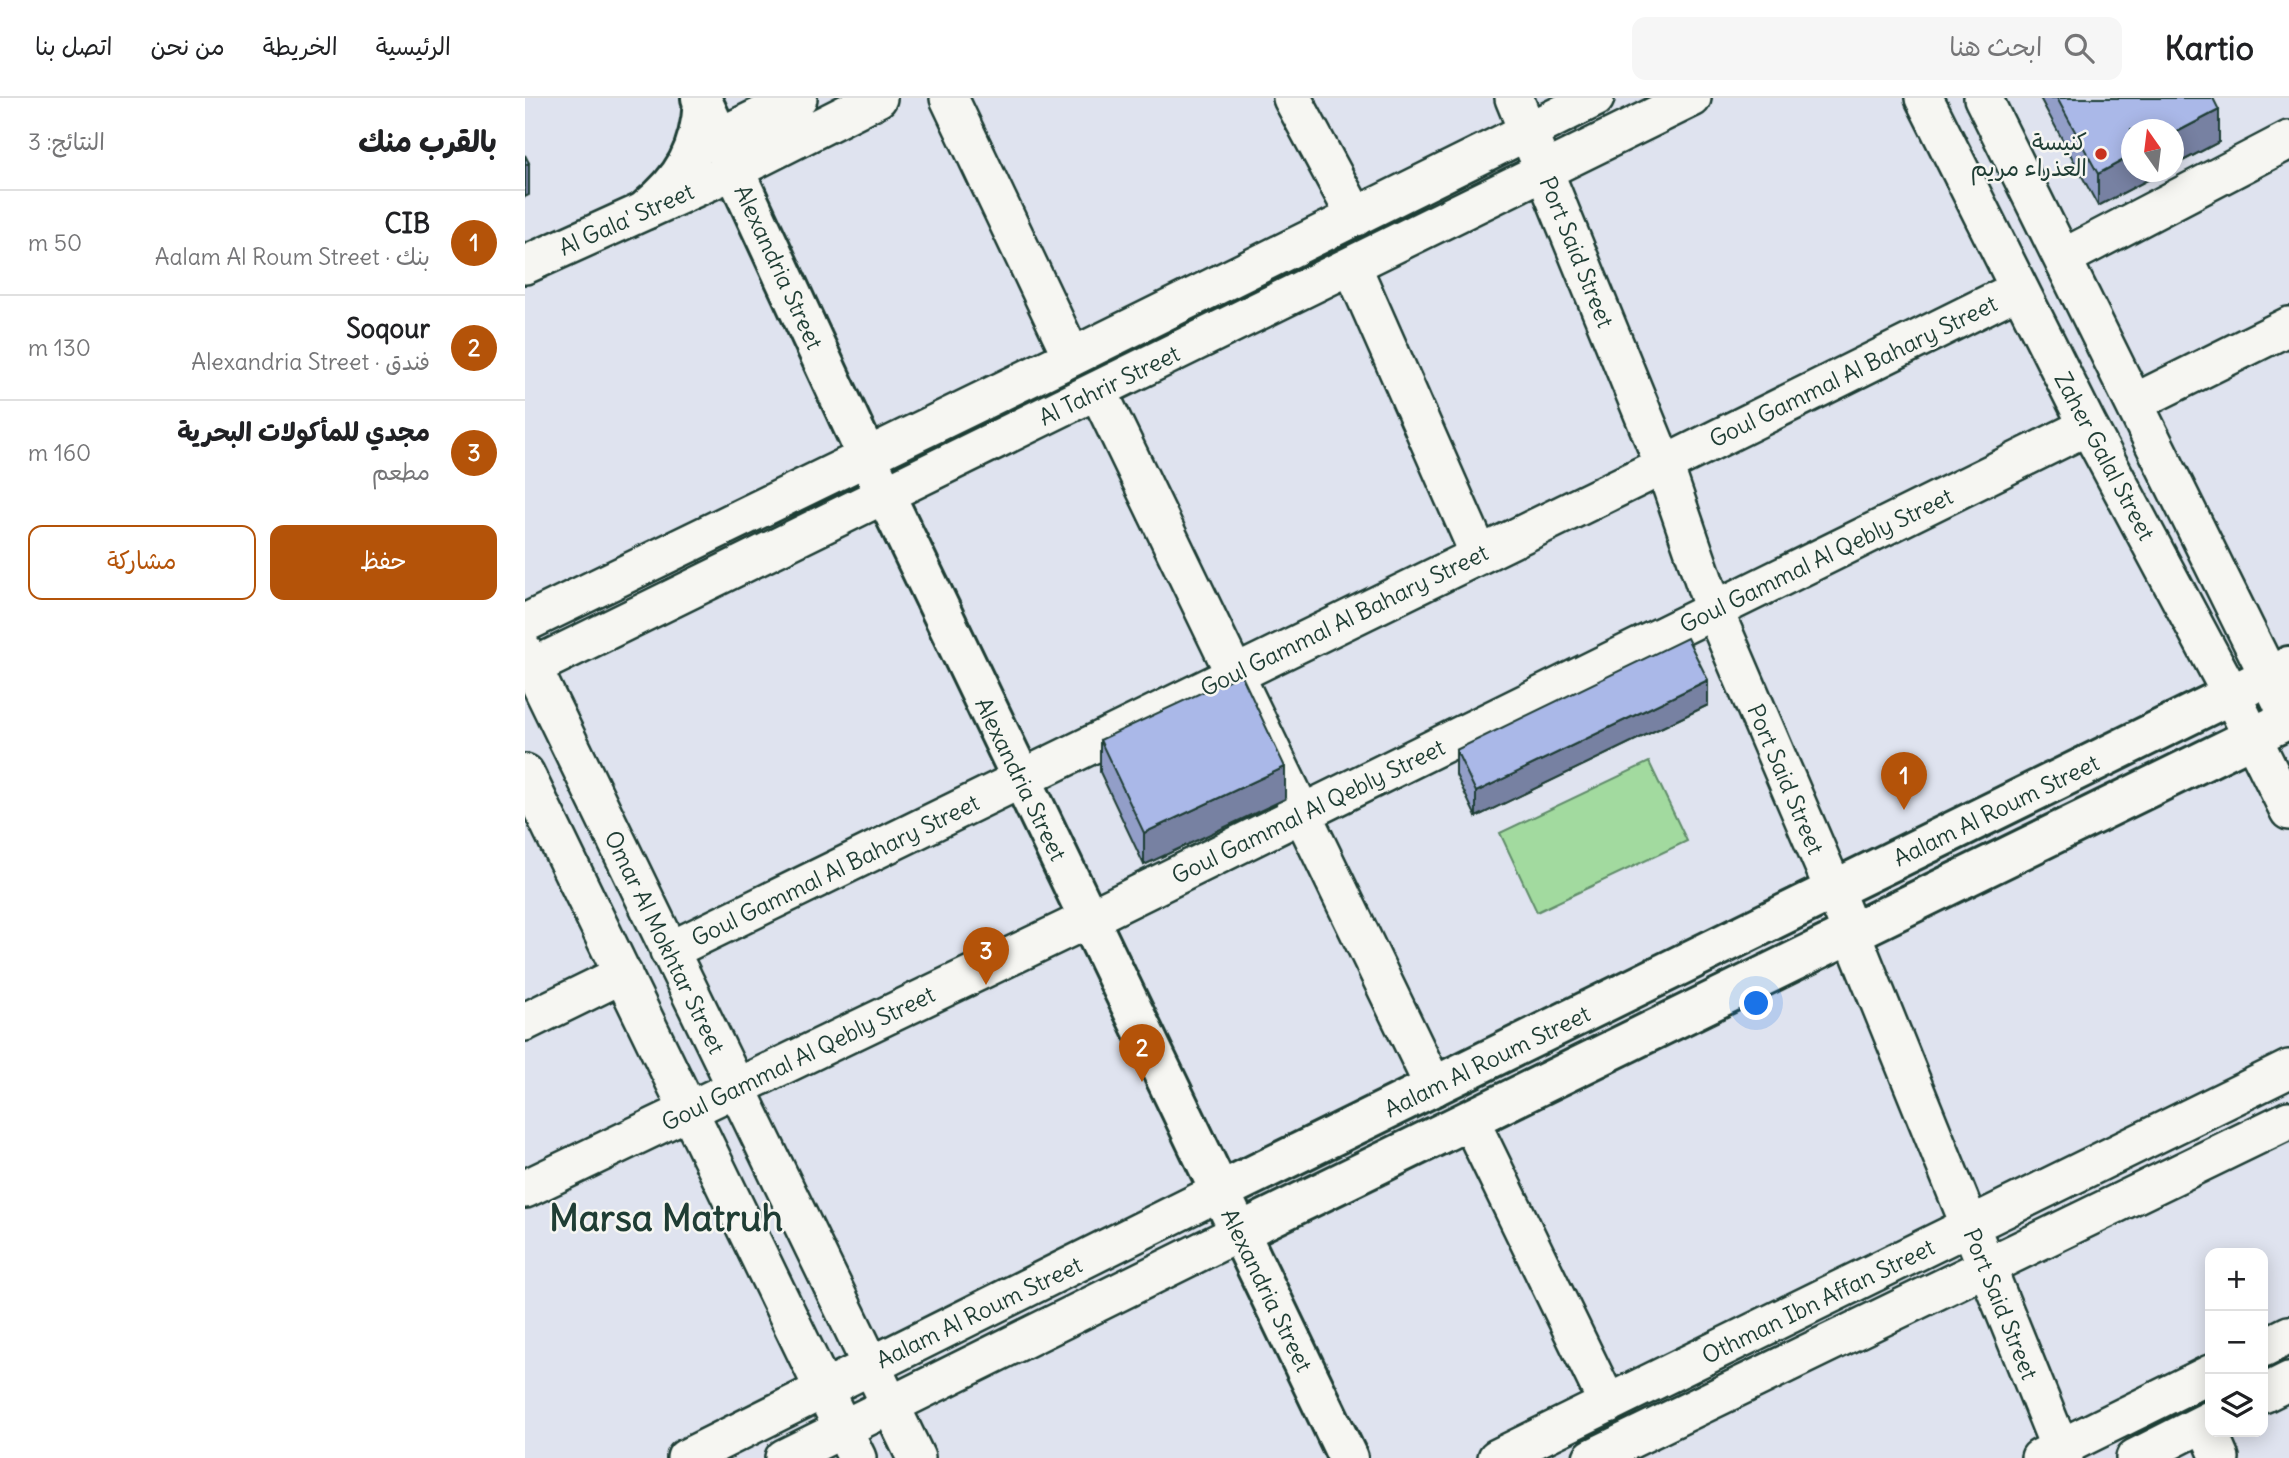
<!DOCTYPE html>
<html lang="ar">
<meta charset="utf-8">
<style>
body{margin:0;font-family:Delius,"Playpen Sans Arabic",sans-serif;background:#f6f6f6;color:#202124;direction:rtl}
.controls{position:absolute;right:21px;bottom:21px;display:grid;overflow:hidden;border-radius:14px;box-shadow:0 4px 18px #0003}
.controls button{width:63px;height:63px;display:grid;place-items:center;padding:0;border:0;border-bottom:2px solid #e0e0e0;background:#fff;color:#202124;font:35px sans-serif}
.compass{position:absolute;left:1596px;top:21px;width:63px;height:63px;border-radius:50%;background:#fff;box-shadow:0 4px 18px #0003;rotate:346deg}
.you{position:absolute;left:1232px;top:906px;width:24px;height:24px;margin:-18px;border:5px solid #fff;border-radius:50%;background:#1a73e8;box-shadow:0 0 0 10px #1a73e833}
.badge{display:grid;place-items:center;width:46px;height:46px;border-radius:50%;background:#b45309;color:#fff;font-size:23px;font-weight:700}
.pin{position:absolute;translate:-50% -58px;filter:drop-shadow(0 2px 4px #0008)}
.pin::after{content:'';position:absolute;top:37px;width:24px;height:21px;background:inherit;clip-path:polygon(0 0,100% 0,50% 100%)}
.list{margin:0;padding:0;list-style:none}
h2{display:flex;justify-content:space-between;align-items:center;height:91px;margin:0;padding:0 28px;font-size:30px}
h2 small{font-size:23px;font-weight:400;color:#757577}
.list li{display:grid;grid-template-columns:46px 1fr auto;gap:21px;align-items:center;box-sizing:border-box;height:105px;padding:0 28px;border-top:2px solid #e0e0e0}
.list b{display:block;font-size:26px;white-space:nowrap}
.list p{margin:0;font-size:23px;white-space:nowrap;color:#757577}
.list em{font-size:23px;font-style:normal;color:#757577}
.actions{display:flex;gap:14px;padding:21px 28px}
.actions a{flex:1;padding:16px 0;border:2px solid #b45309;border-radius:14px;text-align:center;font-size:24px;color:#b45309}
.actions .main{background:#b45309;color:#fff}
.icon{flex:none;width:38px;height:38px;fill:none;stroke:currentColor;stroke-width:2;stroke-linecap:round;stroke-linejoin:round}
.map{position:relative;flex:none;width:1764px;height:1360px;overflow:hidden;direction:ltr}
header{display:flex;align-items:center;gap:42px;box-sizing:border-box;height:98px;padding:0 35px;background:#fff;border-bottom:2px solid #e0e0e0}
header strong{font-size:33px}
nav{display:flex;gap:38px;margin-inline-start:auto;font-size:24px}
.search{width:490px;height:63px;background:#f6f6f6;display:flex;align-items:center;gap:18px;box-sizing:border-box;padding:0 24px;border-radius:14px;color:#757577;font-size:26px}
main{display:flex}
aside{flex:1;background:#fff}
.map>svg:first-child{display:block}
.green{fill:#a2da9f;stroke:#608c6a;stroke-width:2}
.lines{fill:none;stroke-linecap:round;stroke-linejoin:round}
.street-casing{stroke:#1f3d34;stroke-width:42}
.secondary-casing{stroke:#1f3d34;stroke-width:44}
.street{stroke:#f6f6f2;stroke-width:37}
.secondary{stroke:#f6f6f2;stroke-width:38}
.wall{fill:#929ec8;stroke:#1f3d34;stroke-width:2}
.shaded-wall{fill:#7781a2;stroke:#1f3d34;stroke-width:2}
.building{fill:#aab8e8;stroke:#1f3d34;stroke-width:2}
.poi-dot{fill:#c8321e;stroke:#f6f6f2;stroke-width:2.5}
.labels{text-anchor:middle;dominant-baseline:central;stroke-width:5;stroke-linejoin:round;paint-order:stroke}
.poi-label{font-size:23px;fill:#1f3d34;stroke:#f6f6f2;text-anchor:end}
.street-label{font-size:23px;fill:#1f3d34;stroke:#f6f6f2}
.town-label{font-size:37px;font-weight:bold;fill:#1f3d34;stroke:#f6f6f2}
</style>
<header>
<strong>Kartio</strong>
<div class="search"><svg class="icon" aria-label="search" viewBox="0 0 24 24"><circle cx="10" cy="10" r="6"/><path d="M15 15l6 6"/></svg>ابحث هنا</div>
<nav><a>الرئيسية</a><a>الخريطة</a><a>من نحن</a><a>اتصل بنا</a></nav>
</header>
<main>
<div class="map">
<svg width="1764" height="1360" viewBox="0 0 1764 1360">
<rect width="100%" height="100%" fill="#dfe3ef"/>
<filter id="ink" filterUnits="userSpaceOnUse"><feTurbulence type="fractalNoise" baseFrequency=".0143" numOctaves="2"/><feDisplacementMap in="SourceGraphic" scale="14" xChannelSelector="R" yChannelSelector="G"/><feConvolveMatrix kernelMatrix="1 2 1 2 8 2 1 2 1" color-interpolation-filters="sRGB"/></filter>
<g filter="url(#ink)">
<path class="green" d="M 1124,664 L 1162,743 L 1012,814 L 975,735 Z"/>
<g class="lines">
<g class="street-casing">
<path id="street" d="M 424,0 L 547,259
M 767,0 L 831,119
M 989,0 L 1139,367 L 1189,512 L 1309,792 L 1539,1360
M 1399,0 L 1563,328 L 1706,596 L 1764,713
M 1458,0 L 1764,619
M 194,39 L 273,0
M 1538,160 L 1764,42
M 0,167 L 210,72 L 353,0
M 827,168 L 954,456
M 573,293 L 909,989
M 1609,305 L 1764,228
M 0,525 L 547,259 L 1070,0
M 0,554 L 391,1360
M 0,573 L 1167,0
M 0,675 L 332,1360
M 144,853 L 1139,367 L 1494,191
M 0,924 L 98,876
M 945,1022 L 1083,1306
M 0,1091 L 563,821 L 1563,328
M 1738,1250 L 1764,1237
M 1738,1296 L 1764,1283
M 1680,1325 L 1695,1360
M 161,1360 L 694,1094
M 259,1360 L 715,1134
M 972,1360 L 1764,971
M 1067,1360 L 1764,1022
M 1515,1360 L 1685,1276
M 1610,1360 L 1685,1322"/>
</g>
<g class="secondary-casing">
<path id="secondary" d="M 176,0 L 342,359 L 823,1360
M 122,111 C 159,81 175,52 178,4
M 694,1094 L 1764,568
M 715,1134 L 1764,621"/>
</g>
<use href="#street" class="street"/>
<use href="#secondary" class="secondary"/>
</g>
<path class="wall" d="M 1515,0 L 1688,0 L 1694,44 L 1573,108 Z
M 1183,607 L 951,719 L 931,677 L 931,652 Z
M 575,642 L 760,701 L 619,767 L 575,674 Z"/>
<path class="shaded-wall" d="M 1694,12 L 1694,44 L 1648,68 L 1648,36 Z
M 1606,58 L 1606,74 L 1638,74 L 1573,108 L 1573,76 Z
M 4,65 L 4,97 L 0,99 L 0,67 Z
M 1183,582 L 1183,607 L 951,719 L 951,694 Z
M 760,669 L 760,701 L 619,767 L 619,735 Z"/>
<path class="building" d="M 1532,0 L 1688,0 L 1694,12 L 1648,36 L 1648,32 L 1606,32 L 1606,58 L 1573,76 Z
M 0,57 L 4,65 L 0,67 Z
M 1162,540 L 1183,582 L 951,694 L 931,652 Z
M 716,576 L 760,669 L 619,735 L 575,642 Z"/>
</g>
<circle class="poi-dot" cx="1576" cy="56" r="7"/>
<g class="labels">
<g class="poi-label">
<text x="1562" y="43">كنيسة<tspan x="1562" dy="26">العذراء مريم</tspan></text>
</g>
<g class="street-label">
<text transform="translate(101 121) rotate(-24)">Al Gala' Street</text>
<text transform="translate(1052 154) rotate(68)">Port Said Street</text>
<text transform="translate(254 169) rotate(65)">Alexandria Street</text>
<text transform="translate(1328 273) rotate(-26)">Goul Gammal Al Bahary Street</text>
<text transform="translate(584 287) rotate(-26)">Al Tahrir Street</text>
<text transform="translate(1580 358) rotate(62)">Zaher Galal Street</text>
<text transform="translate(1291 462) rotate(-26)">Goul Gammal Al Qebly Street</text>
<text transform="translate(819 522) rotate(-26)">Goul Gammal Al Bahary Street</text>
<text transform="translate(496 681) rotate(64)">Alexandria Street</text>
<text transform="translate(1261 681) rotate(67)">Port Said Street</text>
<text transform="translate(1471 712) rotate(-26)">Aalam Al Roum Street</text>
<text transform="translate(783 713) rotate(-26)">Goul Gammal Al Qebly Street</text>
<text transform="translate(310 772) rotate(-26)">Goul Gammal Al Bahary Street</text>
<text transform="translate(140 844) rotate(64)">Omar Al Mokhtar Street</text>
<text transform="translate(273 960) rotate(-26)">Goul Gammal Al Qebly Street</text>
<text transform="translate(962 963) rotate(-26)">Aalam Al Roum Street</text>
<text transform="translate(742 1192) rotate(64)">Alexandria Street</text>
<text transform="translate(1293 1203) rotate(-26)">Othman Ibn Affan Street</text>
<text transform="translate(1476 1206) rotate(68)">Port Said Street</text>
<text transform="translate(454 1214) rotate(-26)">Aalam Al Roum Street</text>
</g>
<g class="town-label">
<text x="141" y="1120">Marsa Matruh</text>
</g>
</g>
</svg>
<div class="controls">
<button>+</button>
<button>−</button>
<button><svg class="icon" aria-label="layers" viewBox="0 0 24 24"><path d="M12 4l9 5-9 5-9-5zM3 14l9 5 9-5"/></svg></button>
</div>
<svg class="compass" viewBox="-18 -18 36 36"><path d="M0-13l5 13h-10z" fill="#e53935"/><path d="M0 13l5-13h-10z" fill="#757577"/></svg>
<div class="you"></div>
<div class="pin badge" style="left:1379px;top:712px">1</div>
<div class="pin badge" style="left:617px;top:984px">2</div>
<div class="pin badge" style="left:461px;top:887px">3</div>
</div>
<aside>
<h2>بالقرب منك<small>النتائج: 3</small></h2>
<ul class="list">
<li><span class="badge">1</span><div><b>CIB</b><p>بنك · Aalam Al Roum Street</p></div><em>50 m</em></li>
<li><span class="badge">2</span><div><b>Soqour</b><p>فندق · Alexandria Street</p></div><em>130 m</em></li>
<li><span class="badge">3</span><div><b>مجدي للمأكولات البحرية</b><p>مطعم</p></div><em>160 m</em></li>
</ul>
<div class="actions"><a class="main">حفظ</a><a>مشاركة</a></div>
</aside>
</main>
